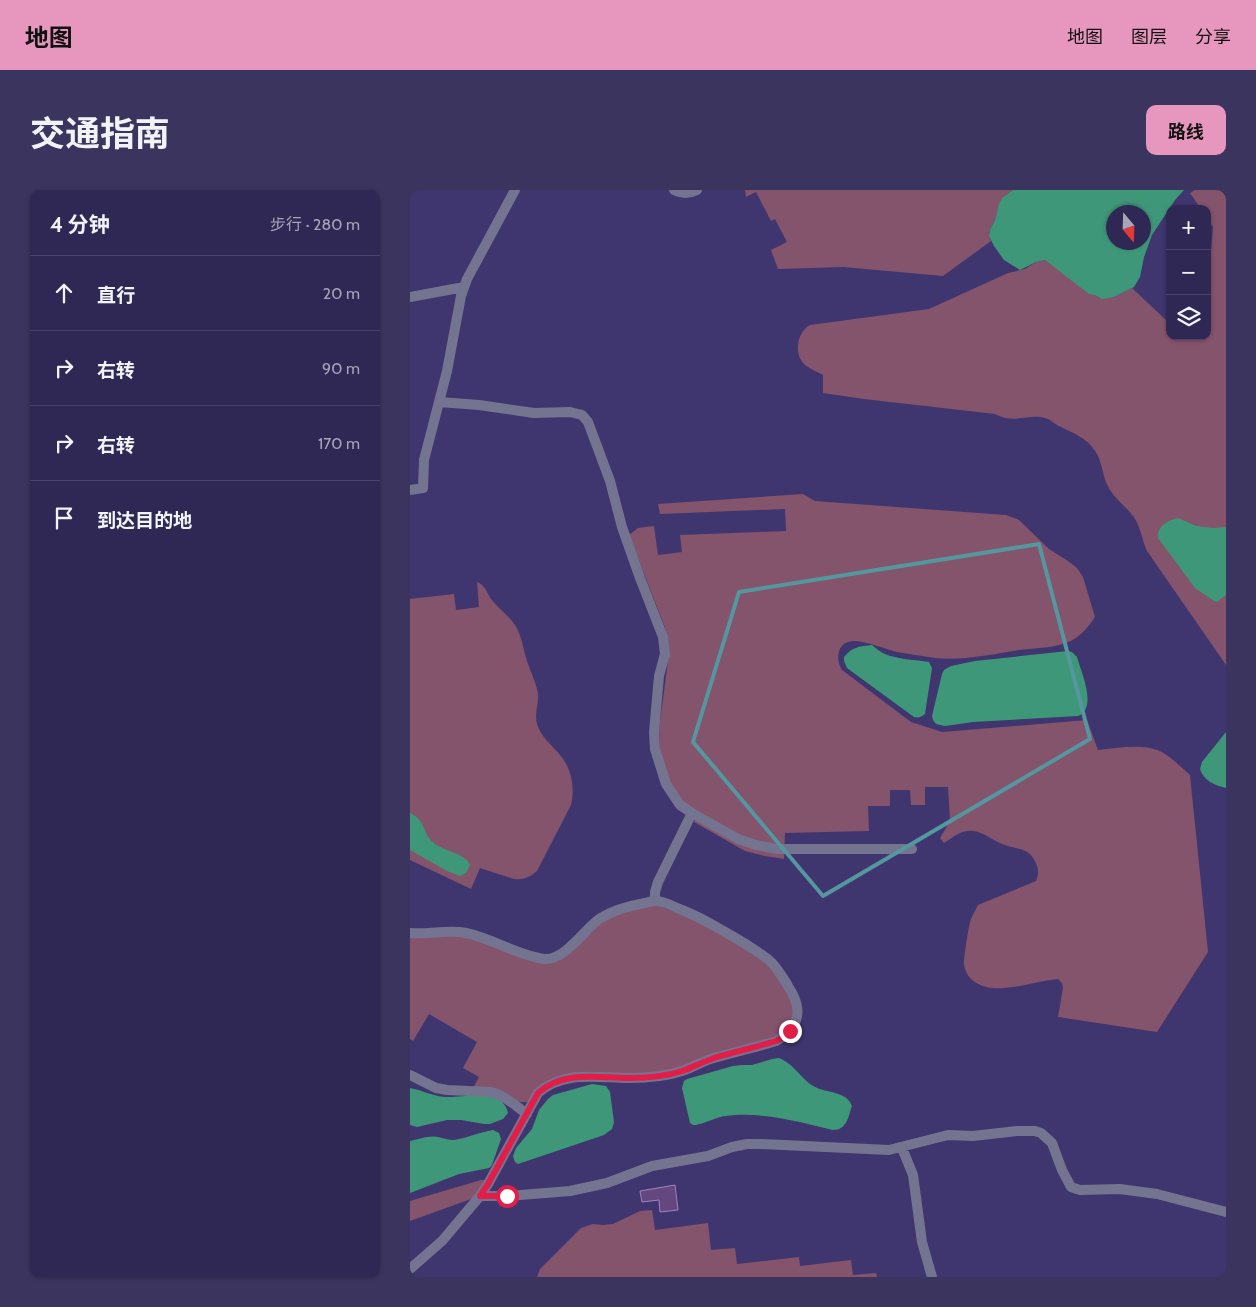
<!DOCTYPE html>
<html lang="zh">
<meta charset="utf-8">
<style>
body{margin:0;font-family:Cabin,"Noto Sans SC",sans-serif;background:#3b345e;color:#f1f3f6}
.controls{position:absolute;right:15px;top:15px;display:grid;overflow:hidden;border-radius:10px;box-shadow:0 1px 4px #0004}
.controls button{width:45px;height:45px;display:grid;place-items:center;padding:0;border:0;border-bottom:1px solid #4a446b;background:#2f2854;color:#f1f3f6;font:25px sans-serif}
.compass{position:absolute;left:696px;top:15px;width:45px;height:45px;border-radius:50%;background:#2f2854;box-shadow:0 1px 4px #0004;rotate:161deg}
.stop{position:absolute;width:15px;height:15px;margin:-11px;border:4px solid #e11d48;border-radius:50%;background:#fff}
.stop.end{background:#e11d48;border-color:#fff;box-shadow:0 1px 5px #0008}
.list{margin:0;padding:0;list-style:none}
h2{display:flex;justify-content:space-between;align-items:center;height:65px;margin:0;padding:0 20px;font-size:21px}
h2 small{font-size:16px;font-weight:400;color:#a7a6b8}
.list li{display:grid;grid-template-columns:32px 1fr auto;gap:15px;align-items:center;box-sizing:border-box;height:75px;padding:0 20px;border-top:1px solid #4a446b}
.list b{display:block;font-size:19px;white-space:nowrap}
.list em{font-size:16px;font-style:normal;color:#a7a6b8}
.icon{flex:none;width:28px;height:28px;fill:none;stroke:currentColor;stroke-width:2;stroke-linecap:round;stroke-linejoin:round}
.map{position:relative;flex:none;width:816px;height:1087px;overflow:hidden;border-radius:10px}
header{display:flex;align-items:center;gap:30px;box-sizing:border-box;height:70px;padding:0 25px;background:#e797bd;color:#111}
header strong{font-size:24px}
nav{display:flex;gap:28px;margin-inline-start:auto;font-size:18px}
.intro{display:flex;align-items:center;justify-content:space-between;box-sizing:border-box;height:120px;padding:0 30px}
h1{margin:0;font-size:35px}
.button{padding:12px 22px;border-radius:10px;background:#e797bd;color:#111;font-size:18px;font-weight:700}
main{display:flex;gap:30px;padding:0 30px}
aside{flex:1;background:#2f2854;border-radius:10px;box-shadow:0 1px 4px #0004}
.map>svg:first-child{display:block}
.green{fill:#84536c}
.water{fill:#3f9779;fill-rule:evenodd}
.building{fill:#654780;stroke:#a383c1}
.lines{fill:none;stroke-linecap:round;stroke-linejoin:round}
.minor{stroke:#757490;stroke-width:10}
.route{stroke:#e11d48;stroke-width:6}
.marked{fill:none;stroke:#54979e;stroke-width:4;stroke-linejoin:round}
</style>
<header>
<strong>地图</strong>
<nav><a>地图</a><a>图层</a><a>分享</a></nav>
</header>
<div class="intro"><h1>交通指南</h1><a class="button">路线</a></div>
<main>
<aside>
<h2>4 分钟<small>步行 · 280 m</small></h2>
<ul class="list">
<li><svg class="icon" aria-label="ahead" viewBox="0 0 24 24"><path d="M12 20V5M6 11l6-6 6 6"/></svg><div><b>直行</b></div><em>20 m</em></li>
<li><svg class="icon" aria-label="right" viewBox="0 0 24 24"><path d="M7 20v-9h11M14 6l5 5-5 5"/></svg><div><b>右转</b></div><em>90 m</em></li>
<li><svg class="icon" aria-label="right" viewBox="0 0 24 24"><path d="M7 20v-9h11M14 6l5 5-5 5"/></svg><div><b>右转</b></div><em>170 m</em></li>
<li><svg class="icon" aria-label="arrive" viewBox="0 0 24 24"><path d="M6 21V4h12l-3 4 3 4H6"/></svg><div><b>到达目的地</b></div></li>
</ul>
</aside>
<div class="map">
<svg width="816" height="1087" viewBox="0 0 816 1087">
<rect width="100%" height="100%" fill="#3f3670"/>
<path class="green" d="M 335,0 L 603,0 L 592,8 L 588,19 L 585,30 L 580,40 L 579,46 L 581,51 L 533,86 L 433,77 L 368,79 L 361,60 L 377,52 L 365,29 L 361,31 L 346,2 L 336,7 Z
M 785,0 L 816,0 L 816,475 L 737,361 C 732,351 731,338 725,329 C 718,318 707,311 700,300 C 692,288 693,272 685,261 C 677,248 663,243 651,237 C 646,235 642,231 638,229 C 620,222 605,235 585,224 L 454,209 L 413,203 L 413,185 C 408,182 400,179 395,175 C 383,164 387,142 400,135 L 519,119 L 598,83 L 615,79 L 626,72 L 635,70 L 690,108 L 704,107 L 722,98 L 757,131 L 760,130 L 760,146 L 797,146 L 797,90 L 799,86 L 803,37 L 797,28 L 797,19 L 791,19 L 780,3 Z
M 393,304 L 405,311 L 596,325 L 609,330 L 639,359 L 658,371 L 667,378 L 673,387 L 685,427 C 679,436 672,445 661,451 C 646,458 626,458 609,460 C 584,464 550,471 525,468 C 512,466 499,464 487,462 C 477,459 451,450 443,451 C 427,452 425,469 432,480 L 501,532 L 532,542 L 677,530 L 688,560 C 709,558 737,552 755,564 C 764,570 772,578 780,585 L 798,762 L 747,842 L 648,827 L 653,798 L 652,793 L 648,789 C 629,791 612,797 594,798 C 578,800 557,794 554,775 C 553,771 559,734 561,729 C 563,724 566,719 568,715 L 626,691 C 628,685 629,682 627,676 C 620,655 607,661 590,653 C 580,649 570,639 558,641 C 548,642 542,648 534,653 L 530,648 L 540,631 L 538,597 L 515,597 L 515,615 L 501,615 L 500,600 L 480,600 L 480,616 L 458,616 L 459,641 L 375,643 L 374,669 L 355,666 L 335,661 L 284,632 L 287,623 L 274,613 L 259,591 L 250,562 L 249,539 L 259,464 L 258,448 L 254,435 L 219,345 L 228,338 L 244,336 L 248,365 L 272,362 L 270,345 L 376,341 L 375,319 L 250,324 L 248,314 Z
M 67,392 C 75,395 77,403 81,409 C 88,418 98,425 105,435 C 112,446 113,459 117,471 C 120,480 127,495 128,504 C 129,514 124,523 127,534 C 131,547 142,555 150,565 C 162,579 165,598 161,615 L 127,681 C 120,687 114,690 104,689 L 70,678 L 61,699 L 0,670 L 0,409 L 44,404 L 46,420 L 69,417 Z
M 245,714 L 306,739 L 360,775 L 382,809 L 384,825 L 374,843 L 260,882 L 151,887 L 120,911 C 108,916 98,904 87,900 C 80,898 70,898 63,898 L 69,887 L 53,878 L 67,852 L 19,824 L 3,851 L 0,849 L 0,746 L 54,746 L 135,772 L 190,732 L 201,726 Z
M 71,990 L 75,990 L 62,1013 L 61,1009 L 0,1031 L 0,1011 Z
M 242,1020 L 245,1040 L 298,1033 L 301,1060 L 325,1058 L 327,1074 L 389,1067 L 390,1076 L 441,1070 L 443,1085 L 466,1083 L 467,1087 L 127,1087 L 130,1079 L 171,1038 L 183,1034 L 193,1035 L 203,1034 L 230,1021 Z"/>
<path class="water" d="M 603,0 L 774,0 L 765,10 L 742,45 L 734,67 L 730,87 L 724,97 L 704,107 L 692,109 L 685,105 L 679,104 L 635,70 L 626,72 L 610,80 L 594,70 L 584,56 L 579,46 L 580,40 L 585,30 L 589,14 L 592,8 ZM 704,22 L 734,22 L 734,52 L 704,52 Z
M 768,328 L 786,336 L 803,338 L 816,337 L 816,405 L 807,412 L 804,411 L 785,398 L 748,348 C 746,337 758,330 768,328 Z
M 462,455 C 466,458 470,462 475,464 C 486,469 506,470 519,472 L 522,478 L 515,524 C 511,527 509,528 504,527 L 437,478 L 434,471 L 434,467 C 442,457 450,456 462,455 Z
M 658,461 L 662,462 L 667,467 C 671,482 688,518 668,526 L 563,532 L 535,536 L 526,534 L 523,530 L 522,526 L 532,484 L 534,480 L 541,476 L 565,471 Z
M 816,542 L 816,598 C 804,595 794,591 790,579 L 792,572 Z
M 0,623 C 17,631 12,644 24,653 C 33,661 57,664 60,675 L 56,683 L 50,686 L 37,681 L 0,660 Z
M 369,868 C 386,875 391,890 405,897 C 416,903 437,901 442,916 C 438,927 437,940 423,940 C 390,932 350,921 316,926 C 306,927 296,933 286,935 L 283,935 L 280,933 L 272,898 L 274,891 L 277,889 L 323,876 L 332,875 L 342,875 L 362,869 Z
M 182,894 L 196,896 L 200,902 L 204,932 L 202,939 L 194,945 L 108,974 L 105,972 L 103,966 L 106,958 L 122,939 L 129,920 L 138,909 L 143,905 Z
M 0,898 C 11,900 23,906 35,907 C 54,908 93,897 98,923 L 93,929 L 80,934 L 74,934 L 51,930 L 37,930 L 7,937 L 0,935 Z
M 83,940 L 89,943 L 91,949 L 82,975 L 79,978 L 49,984 L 0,1003 L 0,951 C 8,949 20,945 28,947 C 34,948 38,950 44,950 C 57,948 70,942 83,940 Z"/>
<path class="building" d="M 265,995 L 268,1020 L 250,1022 L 249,1010 L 232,1012 L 230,1001 Z"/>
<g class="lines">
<path class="minor" d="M 264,0 C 272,4 279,4 287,0
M 0,107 L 54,97
M 29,212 L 69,215 L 124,223 L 160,222 L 172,225 L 178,232 L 200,291 L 212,337 L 230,388 L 253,447 L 255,464 L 249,486 L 244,542 L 245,559 L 256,594 L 270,615 L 282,623 L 328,649 L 346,655 L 367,659 L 502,659
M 0,300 L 13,298 L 14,270 L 37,181 L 51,106 L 57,89 L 105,0
M 245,711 L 245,702 L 248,692 L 282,623
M 0,743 C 19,745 38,739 56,743 C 79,748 99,760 121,766 C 125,767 131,769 135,769 C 155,770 174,740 189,729 C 203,720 218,716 235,713 C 238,712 242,711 246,711 C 253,711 261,715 267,718 C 291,727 312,740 334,753 C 343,759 354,765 362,773 C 368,779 372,787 377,794 C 379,799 383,803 384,807 C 393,827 383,842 366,851 C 346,857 325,862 304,868 C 293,871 283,877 272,881 C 257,886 235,888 219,888 C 188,888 154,880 128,903 L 78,994 L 70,1006 L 32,1051 L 0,1079
M 0,885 L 26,898 L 37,900 L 80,902 C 94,905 106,916 117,924
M 492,958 L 503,985 L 512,1052 L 522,1087
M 70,1006 L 97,1006 L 160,1001 L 197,993 L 242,976 L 298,966 L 322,957 L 337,954 L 350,954 L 479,960 L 538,945 L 563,946 L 607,941 L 625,941 L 631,943 L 642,953 L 652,980 L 661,997 L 670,1000 L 710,999 L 747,1004 L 816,1022"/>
</g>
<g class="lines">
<path class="route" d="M 97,1006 L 70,1006 L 78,994 L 128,903 C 154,880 188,888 219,888 C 235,888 257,886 272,881 C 283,877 293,872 304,868 C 325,862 346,857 366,851 L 376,846 L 380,841"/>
</g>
<path class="marked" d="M 629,354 L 680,549 L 413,706 L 283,552 L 329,402 Z"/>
</svg>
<div class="controls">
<button>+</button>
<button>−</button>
<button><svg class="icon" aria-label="layers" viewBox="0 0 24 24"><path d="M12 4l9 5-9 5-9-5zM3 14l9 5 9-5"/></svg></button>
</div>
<svg class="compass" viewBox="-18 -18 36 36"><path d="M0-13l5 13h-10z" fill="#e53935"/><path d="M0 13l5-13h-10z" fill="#a7a6b8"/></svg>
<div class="stop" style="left:97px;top:1006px"></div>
<div class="stop end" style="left:380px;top:841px"></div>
</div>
</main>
